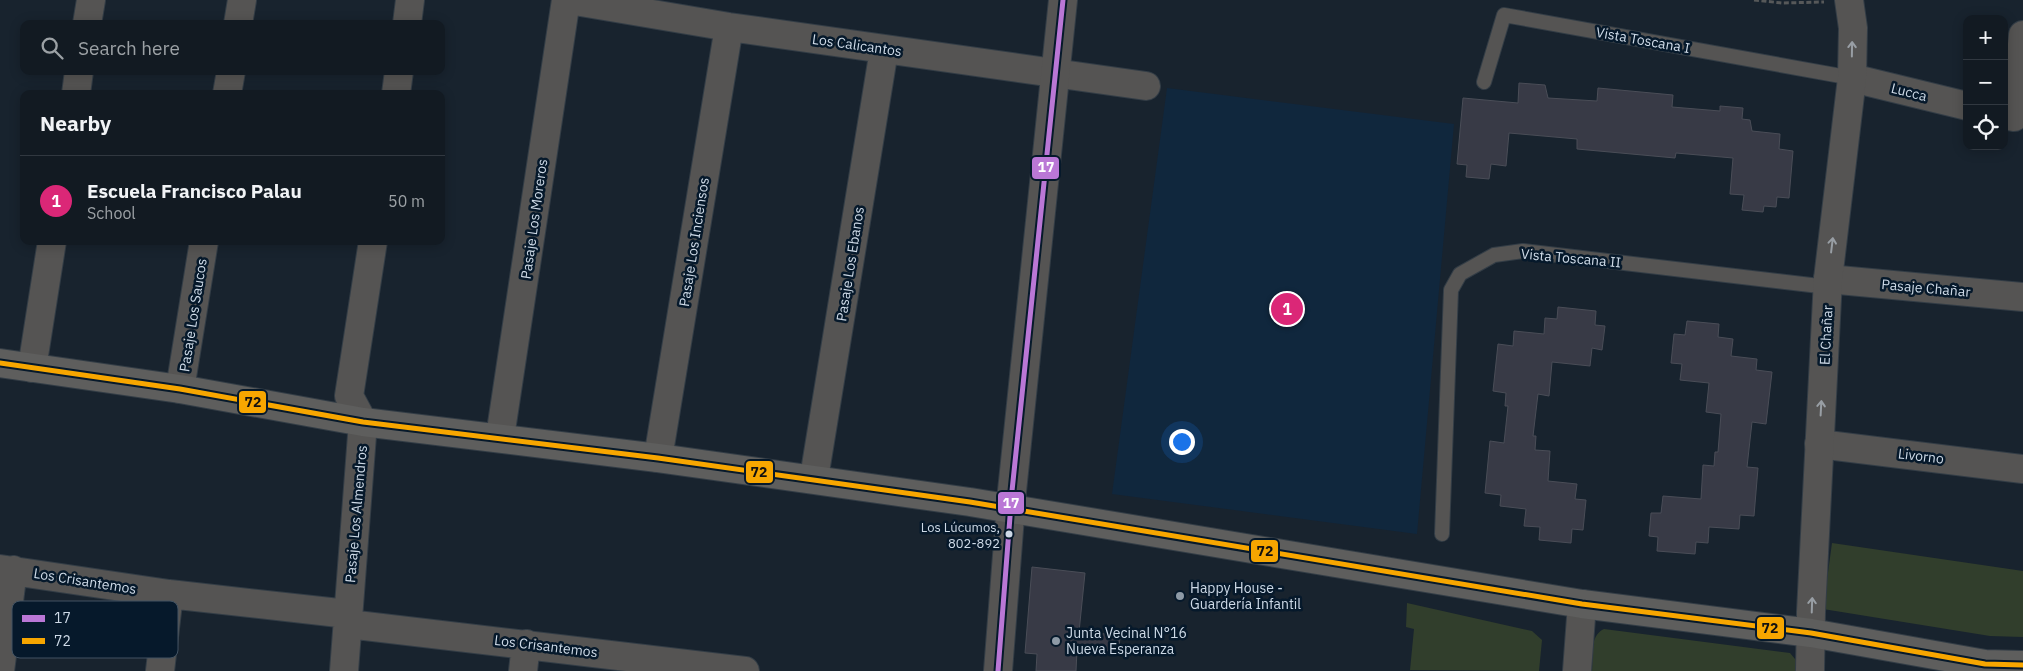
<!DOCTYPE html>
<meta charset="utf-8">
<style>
body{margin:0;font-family:"IBM Plex Sans",sans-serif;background:#1f272f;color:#f1f3f6}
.controls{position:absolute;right:15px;top:15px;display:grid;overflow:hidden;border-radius:10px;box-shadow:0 2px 12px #0003}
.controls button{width:45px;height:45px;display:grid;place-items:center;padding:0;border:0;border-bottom:1px solid #313840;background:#121a22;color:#f1f3f6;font:25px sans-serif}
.you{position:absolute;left:1181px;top:441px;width:18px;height:18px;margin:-12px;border:4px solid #fff;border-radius:50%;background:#1a73e8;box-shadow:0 0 0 8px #1a73e833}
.badge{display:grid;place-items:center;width:32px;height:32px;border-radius:50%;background:#db2777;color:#fff;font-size:16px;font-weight:700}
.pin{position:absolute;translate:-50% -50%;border:2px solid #fff;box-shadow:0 1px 5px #0006}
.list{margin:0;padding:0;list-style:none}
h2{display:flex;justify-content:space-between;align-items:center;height:65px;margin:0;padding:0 20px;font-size:21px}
h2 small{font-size:16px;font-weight:400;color:#9ca1a5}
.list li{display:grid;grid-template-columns:32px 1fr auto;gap:15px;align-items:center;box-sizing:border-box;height:90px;padding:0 20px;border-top:1px solid #313840}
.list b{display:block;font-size:19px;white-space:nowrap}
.list p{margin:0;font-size:16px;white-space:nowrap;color:#9ca1a5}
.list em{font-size:16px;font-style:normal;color:#9ca1a5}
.icon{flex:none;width:28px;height:28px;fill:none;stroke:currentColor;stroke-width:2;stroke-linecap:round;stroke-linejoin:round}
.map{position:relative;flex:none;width:2023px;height:671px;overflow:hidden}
.search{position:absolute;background:#121a22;box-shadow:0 2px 12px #0003;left:20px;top:20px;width:425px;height:55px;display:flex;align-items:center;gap:12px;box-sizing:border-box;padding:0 18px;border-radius:10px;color:#9ca1a5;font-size:19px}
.panel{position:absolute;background:#121a22;box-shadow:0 2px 12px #0003;left:20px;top:90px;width:425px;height:155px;border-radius:10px}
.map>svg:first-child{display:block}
.built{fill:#10273d}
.green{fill:#313e2c}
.building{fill:#383a46;stroke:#4a4d57}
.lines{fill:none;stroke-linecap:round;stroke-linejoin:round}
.service-casing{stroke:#333d46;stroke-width:16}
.minor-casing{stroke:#333d46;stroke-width:30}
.tertiary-casing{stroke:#333d46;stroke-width:30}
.primary-casing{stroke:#333d46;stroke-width:30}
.path{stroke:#565859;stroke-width:3;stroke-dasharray:5 2.5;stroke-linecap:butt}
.service{stroke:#555453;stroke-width:14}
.minor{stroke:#555453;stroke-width:28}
.tertiary{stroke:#555453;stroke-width:28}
.primary{stroke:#5e5e5d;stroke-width:28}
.bus-1-casing{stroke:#06192b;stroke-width:9}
.bus-2-casing{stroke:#06192b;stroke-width:9}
.bus-1{stroke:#ba77d6;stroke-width:5}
.bus-2{stroke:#f7a600;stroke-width:5}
.oneway{stroke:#989ea4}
.bus-dot{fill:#cedae7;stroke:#06192b;stroke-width:2}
.poi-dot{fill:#8e9aa6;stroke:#06192b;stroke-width:2}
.labels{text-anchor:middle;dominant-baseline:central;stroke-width:5;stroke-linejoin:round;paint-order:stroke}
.bus-label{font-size:13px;fill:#cedae7;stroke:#06192b;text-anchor:end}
.street-label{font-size:14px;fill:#cedae7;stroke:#06192b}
.poi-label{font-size:14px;fill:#cedae7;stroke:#06192b;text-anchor:start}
.key{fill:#06192b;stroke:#425363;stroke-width:1}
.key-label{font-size:14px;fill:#cedae7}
.line-badge{stroke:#06192b;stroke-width:2}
.badge-label{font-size:14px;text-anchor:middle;font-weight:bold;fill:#fff}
.pale-badge-label{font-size:14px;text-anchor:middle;font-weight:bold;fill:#111}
</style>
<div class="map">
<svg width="2023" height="671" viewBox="0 0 2023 671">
<rect width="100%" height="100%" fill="#18232e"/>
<path class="built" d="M 1167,88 L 1454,124 L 1417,534 L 1112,494 Z"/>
<path class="green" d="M 1832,543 L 2023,571 L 2023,637 L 1990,636 L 1823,609 Z
M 1407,603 L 1532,631 L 1542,640 L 1539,671 L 1410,670 L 1414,629 L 1406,627 Z
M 1604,629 L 1790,653 L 1800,665 L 1800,671 L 1592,671 C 1593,657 1589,636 1604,629 Z"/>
<path class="building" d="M 1519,83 L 1545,85 L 1548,98 L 1597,101 L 1598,88 L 1673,95 L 1672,107 L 1720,111 L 1720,106 L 1743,108 L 1742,119 L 1750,120 L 1752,131 L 1780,134 L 1779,149 L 1793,151 L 1789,198 L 1777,197 L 1776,207 L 1764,206 L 1763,212 L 1742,210 L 1744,195 L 1730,194 L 1733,158 L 1676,153 L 1675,158 L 1577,149 L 1577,139 L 1509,133 L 1506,166 L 1491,164 L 1489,179 L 1466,177 L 1467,165 L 1457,164 L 1463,98 L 1518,103 Z
M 1558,307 L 1596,311 L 1595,325 L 1605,326 L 1602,350 L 1592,348 L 1590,366 L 1552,362 L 1549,396 L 1538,394 L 1533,436 L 1536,436 L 1535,450 L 1550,451 L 1548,481 L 1577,484 L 1575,499 L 1586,500 L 1583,530 L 1572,529 L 1571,543 L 1539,540 L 1540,527 L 1524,526 L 1526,509 L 1500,506 L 1501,495 L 1485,493 L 1490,441 L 1504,443 L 1508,406 L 1505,406 L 1506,393 L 1493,391 L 1498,344 L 1513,346 L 1514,331 L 1544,334 L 1545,318 L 1557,319 Z
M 1687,321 L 1719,324 L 1718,337 L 1733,339 L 1731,356 L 1757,359 L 1756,370 L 1772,372 L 1766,424 L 1752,422 L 1747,467 L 1758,468 L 1754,516 L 1740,515 L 1739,529 L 1709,527 L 1708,543 L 1696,542 L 1695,554 L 1657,551 L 1658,537 L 1649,536 L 1651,513 L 1661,513 L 1663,496 L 1701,499 L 1703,465 L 1714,466 L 1715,452 L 1718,452 L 1721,414 L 1706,412 L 1709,383 L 1680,380 L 1682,364 L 1671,363 L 1674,334 L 1685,335 Z
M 1032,567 L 1085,573 L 1079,632 L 1120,635 L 1119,651 L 1077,650 L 1076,671 L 1036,671 L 1037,654 L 1025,653 Z"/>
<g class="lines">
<g class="service-casing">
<path id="service" d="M 1484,82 L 1504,15 L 1852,78
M 1442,534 L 1451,290 L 1460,274 L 1494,255 L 1523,251 L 1828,287"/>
</g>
<g class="minor-casing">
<path id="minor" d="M 569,0 L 729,27 L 1146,86
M 87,24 L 91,0
M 238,24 L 242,0
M 407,24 L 410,0
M 1852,78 L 1967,106
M 76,94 L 79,71
M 227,94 L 231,71
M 396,94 L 399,71
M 2004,115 L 2014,117 L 2023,35
M 1828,279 L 2023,297
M 32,368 L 52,241
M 180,389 L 204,241
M 500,437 L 566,0
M 1819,444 L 2023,469
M 658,458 L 729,27
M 814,478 L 884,50
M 0,569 L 169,594 L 348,614
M 348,624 L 745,671
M 0,671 L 13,570
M 160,671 L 169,594
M 344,671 L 363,422 L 349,396 L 373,241
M 523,671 L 526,644
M 1577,671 L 1582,604"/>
</g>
<g class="tertiary-casing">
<path id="tertiary" d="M 998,671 L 1012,491 L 1063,0
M 1810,671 L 1811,612 L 1828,279 L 1852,78 L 1853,28 L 1849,0"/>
</g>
<g class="primary-casing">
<path id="primary" d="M 0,363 L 180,389 L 363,422 L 658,458 L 970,502 L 1582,604 L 1811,633 L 1985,664 L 2023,665"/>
</g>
<path class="path" d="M 1754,0 L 1782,3 L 1824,2"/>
<use href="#service" class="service"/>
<use href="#minor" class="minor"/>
<use href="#tertiary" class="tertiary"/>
<use href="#primary" class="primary"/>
<g class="bus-1-casing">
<path id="bus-1" d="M 998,671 L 1012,491 L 1063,0"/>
</g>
<g class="bus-2-casing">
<path id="bus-2" d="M 0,363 L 180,389 L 363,422 L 658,458 L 970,502 L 1582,604 L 1811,633 L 1985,664 L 2023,665"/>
</g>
<use href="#bus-1" class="bus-1"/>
<use href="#bus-2" class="bus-2"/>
</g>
<defs><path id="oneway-shaft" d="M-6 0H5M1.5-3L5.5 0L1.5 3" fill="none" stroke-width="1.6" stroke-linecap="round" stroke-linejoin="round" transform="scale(1.25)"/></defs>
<g class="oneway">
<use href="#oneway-shaft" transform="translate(1852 49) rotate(-89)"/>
<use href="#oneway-shaft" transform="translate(1832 245) rotate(-83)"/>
<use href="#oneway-shaft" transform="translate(1821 408) rotate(-87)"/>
<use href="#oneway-shaft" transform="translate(1812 605) rotate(-88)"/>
</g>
<circle class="bus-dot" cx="1009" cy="534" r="4.5"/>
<g class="poi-dot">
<circle cx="1180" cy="596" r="5"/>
<circle cx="1056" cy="641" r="5"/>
</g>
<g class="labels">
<g class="bus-label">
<text x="1000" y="527">Los Lúcumos,<tspan x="1000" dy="16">802-892</tspan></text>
</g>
<g class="street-label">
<text transform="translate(1643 40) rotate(10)">Vista Toscana I</text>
<text transform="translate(857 45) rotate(8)">Los Calicantos</text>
<text transform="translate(1909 92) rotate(14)">Lucca</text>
<text transform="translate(534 219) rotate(-82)">Pasaje Los Moreros</text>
<text transform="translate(694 242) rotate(-81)">Pasaje Los Inciensos</text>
<text transform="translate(1571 258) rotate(5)">Vista Toscana II</text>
<text transform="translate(850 264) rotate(-81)">Pasaje Los Ebanos</text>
<text transform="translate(1926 288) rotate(5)">Pasaje Chañar</text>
<text transform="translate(193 315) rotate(-81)">Pasaje Los Saucos</text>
<text transform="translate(1826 335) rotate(-87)">El Chañar</text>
<text transform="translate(1921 456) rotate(7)">Livorno</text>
<text transform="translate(356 514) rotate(-85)">Pasaje Los Almendros</text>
<text transform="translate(85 581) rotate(9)">Los Crisantemos</text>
<text transform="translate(546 646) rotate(7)">Los Crisantemos</text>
</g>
<g class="poi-label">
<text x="1190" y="588">Happy House -<tspan x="1190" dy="16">Guardería Infantil</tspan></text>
<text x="1066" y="633">Junta Vecinal N°16<tspan x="1066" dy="16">Nueva Esperanza</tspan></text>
</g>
</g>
<rect x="12" y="601" width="166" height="57" rx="8" class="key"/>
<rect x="22" y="615" width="23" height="7" fill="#ba77d6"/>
<rect x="22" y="638" width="23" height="6" fill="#f7a600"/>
<g class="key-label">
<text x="54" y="623">17</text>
<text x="54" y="646">72</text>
</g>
<g class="line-badge">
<rect x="1031" y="156" width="29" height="24" rx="5" fill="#ba77d6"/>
<rect x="238" y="390" width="29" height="24" rx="5" fill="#f7a600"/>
<rect x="745" y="460" width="29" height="24" rx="5" fill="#f7a600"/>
<rect x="997" y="491" width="28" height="24" rx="5" fill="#ba77d6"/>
<rect x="1250" y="539" width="29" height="24" rx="5" fill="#f7a600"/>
<rect x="1756" y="616" width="29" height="24" rx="5" fill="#f7a600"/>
</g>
<g class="badge-label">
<text x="1046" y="172">17</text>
<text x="1011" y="508">17</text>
</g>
<g class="pale-badge-label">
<text x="253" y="407">72</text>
<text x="759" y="477">72</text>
<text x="1265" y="556">72</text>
<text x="1770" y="633">72</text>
</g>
</svg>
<div class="controls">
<button>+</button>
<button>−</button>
<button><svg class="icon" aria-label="locate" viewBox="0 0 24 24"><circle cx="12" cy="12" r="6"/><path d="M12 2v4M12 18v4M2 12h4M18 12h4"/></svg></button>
</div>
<div class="you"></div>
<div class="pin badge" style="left:1287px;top:309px">1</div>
<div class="search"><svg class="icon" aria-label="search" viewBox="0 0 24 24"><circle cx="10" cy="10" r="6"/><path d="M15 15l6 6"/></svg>Search here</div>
<section class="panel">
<h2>Nearby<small></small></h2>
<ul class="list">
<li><span class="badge">1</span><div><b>Escuela Francisco Palau</b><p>School</p></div><em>50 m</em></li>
</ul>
</section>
</div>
